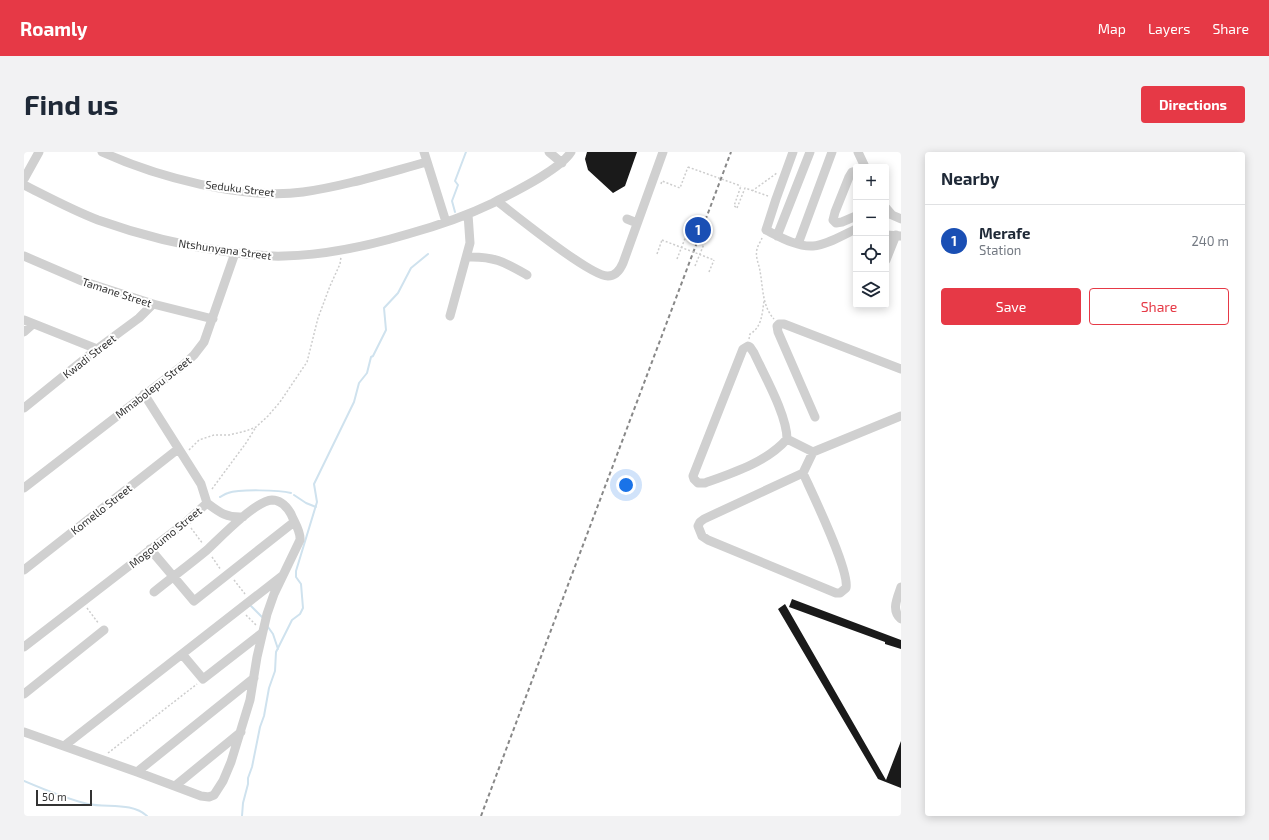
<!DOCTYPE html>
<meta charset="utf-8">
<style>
body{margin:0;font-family:"Exo 2",sans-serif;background:#f2f2f3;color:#1f2937}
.controls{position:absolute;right:12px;top:12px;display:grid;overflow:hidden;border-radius:4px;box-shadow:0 2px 10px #0003}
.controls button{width:36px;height:36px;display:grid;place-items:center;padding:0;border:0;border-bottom:1px solid #e0e1e3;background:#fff;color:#1f2937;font:20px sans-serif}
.scale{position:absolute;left:12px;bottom:10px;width:56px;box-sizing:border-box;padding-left:4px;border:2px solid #333;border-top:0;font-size:11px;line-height:14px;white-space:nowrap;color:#333;-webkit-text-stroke:3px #fff;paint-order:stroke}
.you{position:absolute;left:602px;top:333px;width:14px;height:14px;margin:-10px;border:3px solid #fff;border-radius:50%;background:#1a73e8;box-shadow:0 0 0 6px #1a73e833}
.badge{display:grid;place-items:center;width:26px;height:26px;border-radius:50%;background:#e63946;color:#fff;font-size:13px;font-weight:700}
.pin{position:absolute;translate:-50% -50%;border:2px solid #fff;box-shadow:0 1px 4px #0006}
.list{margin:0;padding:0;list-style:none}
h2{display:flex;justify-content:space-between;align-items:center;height:52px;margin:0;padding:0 16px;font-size:17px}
h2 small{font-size:13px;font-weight:400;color:#747a83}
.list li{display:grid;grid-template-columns:26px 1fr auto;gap:12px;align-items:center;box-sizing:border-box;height:72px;padding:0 16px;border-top:1px solid #e0e1e3}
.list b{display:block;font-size:15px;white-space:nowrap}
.list p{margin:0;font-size:13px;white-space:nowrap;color:#747a83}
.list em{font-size:13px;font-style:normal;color:#747a83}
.actions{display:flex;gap:8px;padding:12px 16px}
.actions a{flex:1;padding:9px 0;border:1px solid #e63946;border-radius:4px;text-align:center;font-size:14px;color:#e63946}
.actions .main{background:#e63946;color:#fff}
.icon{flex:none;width:22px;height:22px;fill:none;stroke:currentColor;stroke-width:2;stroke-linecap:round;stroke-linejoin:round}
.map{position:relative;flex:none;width:877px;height:664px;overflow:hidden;border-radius:4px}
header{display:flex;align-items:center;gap:24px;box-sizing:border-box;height:56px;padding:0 20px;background:#e63946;color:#fff}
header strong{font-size:19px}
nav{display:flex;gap:22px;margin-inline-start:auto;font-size:14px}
.intro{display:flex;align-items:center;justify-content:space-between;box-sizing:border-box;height:96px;padding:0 24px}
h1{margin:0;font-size:28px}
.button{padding:10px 18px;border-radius:4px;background:#e63946;color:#fff;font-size:14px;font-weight:700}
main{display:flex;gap:24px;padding:0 24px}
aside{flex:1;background:#fff;border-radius:4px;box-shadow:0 2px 10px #0003}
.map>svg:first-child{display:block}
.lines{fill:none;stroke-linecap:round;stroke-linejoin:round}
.stream{stroke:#cfe2ee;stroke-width:2}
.building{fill:#1a1a1a}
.path{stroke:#cdcdcd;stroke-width:1.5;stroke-dasharray:2 2;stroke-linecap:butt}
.minor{stroke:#d0d0d0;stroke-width:9}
.rail{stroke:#888;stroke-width:2;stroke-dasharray:4 3;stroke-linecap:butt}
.path-bridge{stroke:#cdcdcd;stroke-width:1.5;stroke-dasharray:2 2;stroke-linecap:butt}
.labels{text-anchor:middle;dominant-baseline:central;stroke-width:4;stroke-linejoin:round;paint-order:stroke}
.street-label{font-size:11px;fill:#333;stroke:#fff}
</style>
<header>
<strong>Roamly</strong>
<nav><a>Map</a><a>Layers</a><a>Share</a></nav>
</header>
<div class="intro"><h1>Find us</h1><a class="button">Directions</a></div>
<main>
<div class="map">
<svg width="877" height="664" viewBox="0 0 877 664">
<rect width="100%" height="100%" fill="#fff"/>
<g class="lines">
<path class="stream" d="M 431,60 L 428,49 L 434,33 L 431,29 L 442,0
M 270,343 L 282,351 L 292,355
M 196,345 C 198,344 201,342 204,341 C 215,337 255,338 267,341
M 226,453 L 238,465
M 244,475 L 249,482 L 254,497
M 0,629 C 21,638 42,647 64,652 C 83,656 108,650 123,664
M 218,664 L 219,651 L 224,632 L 224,626 L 228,615 L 236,575 L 240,564 L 245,536 L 251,519 L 252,500 L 268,468 L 276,462 L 279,456 L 277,432 L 272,425 L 272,419 L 293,350 L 290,332 L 330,250 L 335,231 L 343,221 L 347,205 L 349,204 L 362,178 L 360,156 L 374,141 L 387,116 L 404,102"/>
</g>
<path class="building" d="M 563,0 L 613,0 L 601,34 L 589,41 L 564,18 L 561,7 Z
M 768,447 L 877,488 L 877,497 L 861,492 L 861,490 L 765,455 Z
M 761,452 L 862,628 L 877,589 L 877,636 L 854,627 L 754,457 Z"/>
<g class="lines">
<path class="path" d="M 637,32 L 638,29 L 656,36 L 664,15
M 728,39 L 753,21
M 712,55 L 710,54 L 717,34
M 713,56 L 721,36 L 744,44
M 738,86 C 737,89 734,93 733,97 C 731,105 735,112 736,119 C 739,135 738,154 750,167
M 633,102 L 638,88
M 653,107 L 662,84
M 671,114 L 680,92
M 685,120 L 690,108
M 725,187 L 726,182 C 738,175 738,162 740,149
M 165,298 L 175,288 L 190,283 L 205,283 L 222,279 L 232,275 L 244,264 L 256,250 L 283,210 L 294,166 L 306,134 L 316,112 L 317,105
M 188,337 L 222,291 L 232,275
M 167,376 L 179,392
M 188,405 L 197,418
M 210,428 L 221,442
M 63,456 L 75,472
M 222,463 L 232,473
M 84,601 L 173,532"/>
<path class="minor" d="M 78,0 C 133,25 219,48 279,40 C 321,34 362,21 403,10
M 400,0 L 422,70
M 525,0 L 538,11
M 769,0 L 752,47 L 742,78 C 756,85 773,95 789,94 C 803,93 819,83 832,77
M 834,0 L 841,15
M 832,19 L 828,20 L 825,25 L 811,60 L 809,68 L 812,71 L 818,70 L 832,64
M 0,27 L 15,0
M 0,33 C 24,45 48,58 74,68 C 116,83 160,94 205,100 C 223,102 242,105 260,104 C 302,103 344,94 384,82 C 413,74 442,64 469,51 C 488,41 536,18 547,0
M 473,49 C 490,62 567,125 584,124 C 592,124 596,118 599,111 L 639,0
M 862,56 L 868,63 L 877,67
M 603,67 L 613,71
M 862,83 L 877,84
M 753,84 L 786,0
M 774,92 L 808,0
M 0,104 L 58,129 L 129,152 L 189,167
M 443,105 C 470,104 480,110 503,123
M 862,108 L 872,83
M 426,164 L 446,91 L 444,62
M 0,168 L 73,197
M 0,180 L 9,172
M 724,194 L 726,195 L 730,201 C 740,223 763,263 763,287 C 743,310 709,321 681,331 L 674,331 L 670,327 L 669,324 L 719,197 Z
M 120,242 L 177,332 L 183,351
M 0,256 L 73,197 L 115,166 L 129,152
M 791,265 L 754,180 L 753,174 L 755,172 L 760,172 L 877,217
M 763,287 L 789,300
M 779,321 C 788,341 826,419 822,436 L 816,441 L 812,441 L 684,388 L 678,384 L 674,374 L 676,370 L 680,367 L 779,321 L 789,300 L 877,264
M 0,336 L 158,214 L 170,203 L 180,190 L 211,101
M 183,351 C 195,360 202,366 219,365
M 126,397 L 170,449 L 270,370
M 0,418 L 154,297
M 877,435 C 873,447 867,458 877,467
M 0,495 L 162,370 L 183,351
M 158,502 L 179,527 L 238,481
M 0,542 L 80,478
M 0,580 L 113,620 L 177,644 L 185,645 L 190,643 L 199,629 L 207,610 L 226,548 L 233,505 L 243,462 L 250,442 L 276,388 C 277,379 270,370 267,362 C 263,355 257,348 248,348 C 231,349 196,386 183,398 C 165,413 147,426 130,440
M 40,594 L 258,424
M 113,620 L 230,526
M 151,634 L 217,580"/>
<path class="rail" d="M 457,664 L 707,0"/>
<path class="path-bridge" d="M 664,15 L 717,34
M 638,88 L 690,108"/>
</g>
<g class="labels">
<g class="street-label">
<text transform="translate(216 36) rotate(7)">Seduku Street</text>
<text transform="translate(201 97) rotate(8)">Ntshunyana Street</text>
<text transform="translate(93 140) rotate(18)">Tamane Street</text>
<text transform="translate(65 204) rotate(-38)">Kwadi Street</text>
<text transform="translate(129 235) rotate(-38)">Mmabolepu Street</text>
<text transform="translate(77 357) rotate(-38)">Komello Street</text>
<text transform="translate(141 385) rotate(-39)">Mogodumo Street</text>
</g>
</g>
</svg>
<div class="controls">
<button>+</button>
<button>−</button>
<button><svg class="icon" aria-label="locate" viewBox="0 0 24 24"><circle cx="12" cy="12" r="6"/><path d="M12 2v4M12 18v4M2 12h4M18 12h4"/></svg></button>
<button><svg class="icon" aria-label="layers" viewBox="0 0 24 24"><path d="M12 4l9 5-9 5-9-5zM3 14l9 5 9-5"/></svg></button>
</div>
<div class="scale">50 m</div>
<div class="you"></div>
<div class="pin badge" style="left:674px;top:78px;background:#1a4fb4">1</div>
</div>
<aside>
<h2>Nearby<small></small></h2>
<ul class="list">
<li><span class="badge" style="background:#1a4fb4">1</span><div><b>Merafe</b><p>Station</p></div><em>240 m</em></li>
</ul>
<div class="actions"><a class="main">Save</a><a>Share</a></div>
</aside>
</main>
